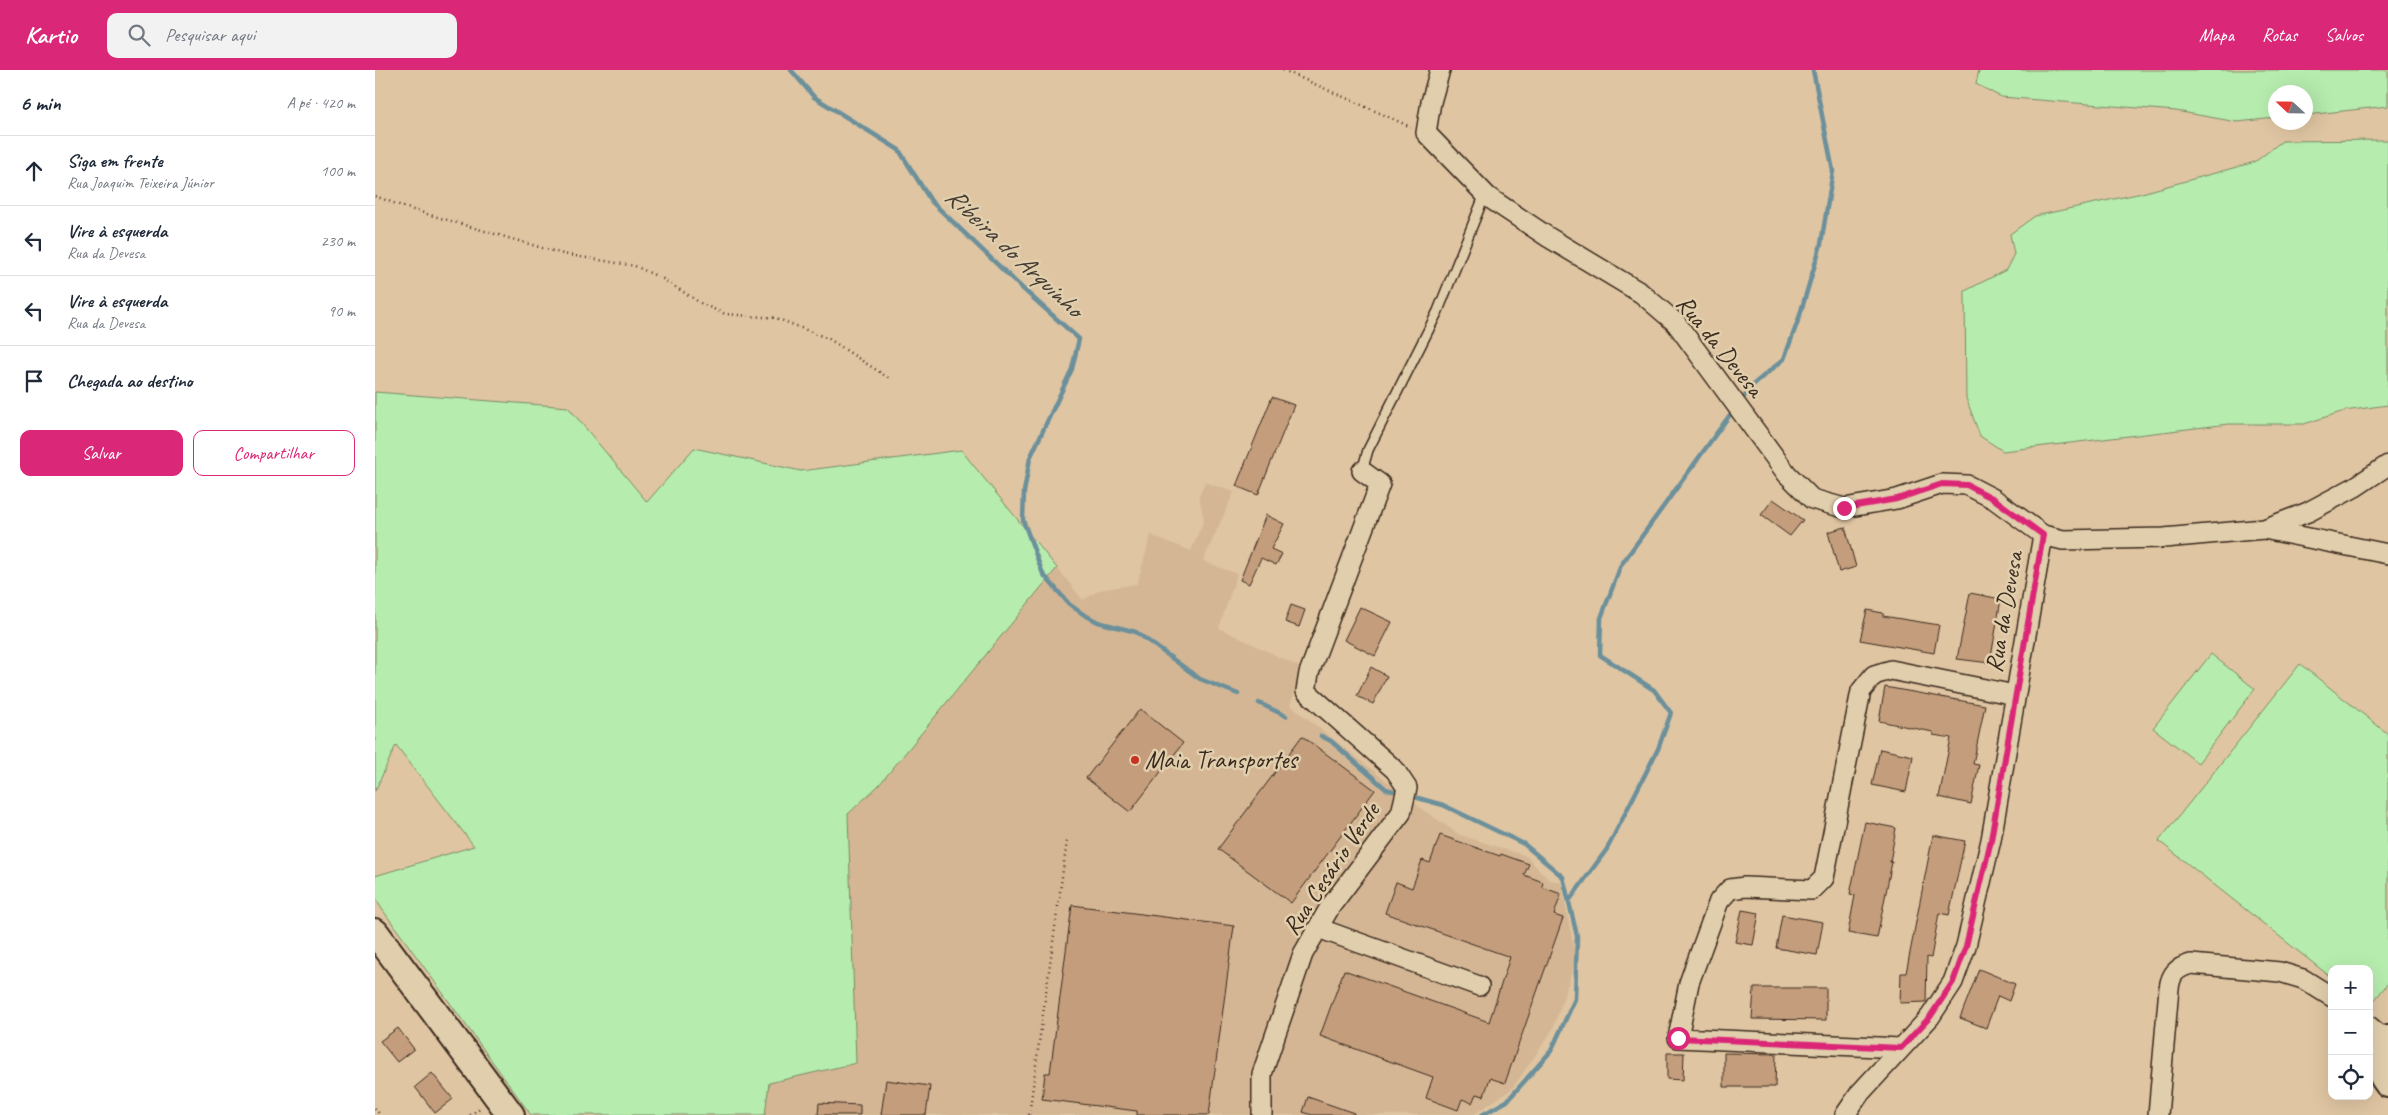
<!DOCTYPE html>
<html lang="pt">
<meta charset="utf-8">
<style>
body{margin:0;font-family:Caveat,sans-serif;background:#f2f2f3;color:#1f2937}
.controls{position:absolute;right:15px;bottom:15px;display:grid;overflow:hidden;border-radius:10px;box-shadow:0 5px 20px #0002}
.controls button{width:45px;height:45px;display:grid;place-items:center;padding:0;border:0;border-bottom:1px solid #e0e1e3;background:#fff;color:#1f2937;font:25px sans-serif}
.compass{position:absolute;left:1893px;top:15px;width:45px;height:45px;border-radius:50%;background:#fff;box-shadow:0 5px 20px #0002;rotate:292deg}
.stop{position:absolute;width:15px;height:15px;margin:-11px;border:4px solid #db2777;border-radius:50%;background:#fff}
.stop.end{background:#db2777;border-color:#fff;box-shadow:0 1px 5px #0008}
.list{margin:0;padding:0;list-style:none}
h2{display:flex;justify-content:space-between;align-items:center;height:65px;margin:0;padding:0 20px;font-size:21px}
h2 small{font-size:16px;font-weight:400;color:#747a83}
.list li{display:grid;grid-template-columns:32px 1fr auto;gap:15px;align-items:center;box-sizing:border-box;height:70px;padding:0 20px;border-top:1px solid #e0e1e3}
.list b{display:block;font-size:19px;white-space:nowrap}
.list p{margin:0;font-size:16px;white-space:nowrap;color:#747a83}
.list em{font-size:16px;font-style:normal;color:#747a83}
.actions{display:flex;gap:10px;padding:15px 20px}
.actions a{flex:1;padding:11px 0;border:1px solid #db2777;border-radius:10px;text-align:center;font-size:18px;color:#db2777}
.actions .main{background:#db2777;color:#fff}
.icon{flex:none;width:28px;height:28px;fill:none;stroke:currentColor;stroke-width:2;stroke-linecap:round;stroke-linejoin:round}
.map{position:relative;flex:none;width:2013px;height:1045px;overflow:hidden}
header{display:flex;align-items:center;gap:30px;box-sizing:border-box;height:70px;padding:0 25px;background:#db2777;color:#fff}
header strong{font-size:24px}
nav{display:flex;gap:28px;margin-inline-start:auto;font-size:18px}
.search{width:350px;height:45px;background:#f2f2f3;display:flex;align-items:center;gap:12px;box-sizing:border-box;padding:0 18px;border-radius:10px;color:#747a83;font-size:19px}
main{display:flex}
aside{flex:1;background:#fff}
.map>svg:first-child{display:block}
.built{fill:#d4b694}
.green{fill:#b6ecae;stroke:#788b66}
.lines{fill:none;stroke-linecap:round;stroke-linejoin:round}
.stream{stroke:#6c909b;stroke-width:4.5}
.building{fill:#c39d7b;stroke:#3b2a1e}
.lane-casing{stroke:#3b2a1e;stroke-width:12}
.street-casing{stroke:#3b2a1e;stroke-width:22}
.secondary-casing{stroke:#3b2a1e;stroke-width:30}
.path{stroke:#3b2a1e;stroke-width:2.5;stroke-dasharray:1 4;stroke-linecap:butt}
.lane{stroke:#e1ceac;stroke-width:9}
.street{stroke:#e1ceac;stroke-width:19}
.secondary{stroke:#e1ceac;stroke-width:26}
.route{stroke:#db2777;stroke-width:6}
.poi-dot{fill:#c8321e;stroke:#e1ceac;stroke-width:2}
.labels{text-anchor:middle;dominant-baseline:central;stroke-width:5;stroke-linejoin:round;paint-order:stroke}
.street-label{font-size:25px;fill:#3b2a1e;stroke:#e1ceac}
.poi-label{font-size:25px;fill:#3b2a1e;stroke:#e1ceac;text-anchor:start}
.water-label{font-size:26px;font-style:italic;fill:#433b33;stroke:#e1ceac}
</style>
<header>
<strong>Kartio</strong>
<div class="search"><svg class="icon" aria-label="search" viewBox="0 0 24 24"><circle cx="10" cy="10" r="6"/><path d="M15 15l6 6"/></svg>Pesquisar aqui</div>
<nav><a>Mapa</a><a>Rotas</a><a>Salvos</a></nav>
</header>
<main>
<aside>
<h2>6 min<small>A pé · 420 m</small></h2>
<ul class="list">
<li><svg class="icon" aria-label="ahead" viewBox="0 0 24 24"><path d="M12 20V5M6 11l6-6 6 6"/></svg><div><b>Siga em frente</b><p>Rua Joaquim Teixeira Júnior</p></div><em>100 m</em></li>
<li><svg class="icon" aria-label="left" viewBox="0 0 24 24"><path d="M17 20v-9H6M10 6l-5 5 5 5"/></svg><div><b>Vire à esquerda</b><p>Rua da Devesa</p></div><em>230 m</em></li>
<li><svg class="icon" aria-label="left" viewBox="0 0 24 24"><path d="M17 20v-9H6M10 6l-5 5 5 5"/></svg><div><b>Vire à esquerda</b><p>Rua da Devesa</p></div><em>90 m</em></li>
<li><svg class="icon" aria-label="arrive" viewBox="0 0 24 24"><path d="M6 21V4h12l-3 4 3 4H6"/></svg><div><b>Chegada ao destino</b></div></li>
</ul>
<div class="actions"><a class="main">Salvar</a><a>Compartilhar</a></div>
</aside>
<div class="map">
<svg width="2013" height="1045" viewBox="0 0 2013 1045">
<rect width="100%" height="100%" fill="#dfc5a2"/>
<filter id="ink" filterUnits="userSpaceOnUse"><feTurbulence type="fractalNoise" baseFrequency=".02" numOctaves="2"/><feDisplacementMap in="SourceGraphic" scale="10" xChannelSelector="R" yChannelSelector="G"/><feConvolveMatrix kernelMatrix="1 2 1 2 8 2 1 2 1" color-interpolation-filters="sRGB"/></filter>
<g filter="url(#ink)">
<path class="built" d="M 830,412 L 859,422 L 828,491 L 862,504 L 844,558 L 929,599 L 915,635 L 1051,742 L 1085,765 L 1151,786 L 1174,810 L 1186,812 L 1201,889 L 1178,959 L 1137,1019 L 1098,1045 L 390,1045 L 393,1013 L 481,993 L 473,744 L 504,715 L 682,498 L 708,530 L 725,520 L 762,514 L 776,465 L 816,481 L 829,450 L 824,425 Z"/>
<path class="green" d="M 1604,0 L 2013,0 L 2013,36 L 1931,45 L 1930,22 L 1900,22 L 1900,48 L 1862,52 L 1801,41 L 1626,27 L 1601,14 Z
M 2013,70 L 2013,335 L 1969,341 L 1929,354 L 1854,354 L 1628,381 L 1605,366 L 1591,328 L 1590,221 L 1631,200 L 1639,184 L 1635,164 L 1660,146 L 1767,123 L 1880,92 L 1907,71 Z
M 0,322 L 193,337 L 272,432 L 319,378 L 426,401 L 586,380 L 682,498 L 504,715 L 473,744 L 481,993 L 394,1013 L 390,1045 L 156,1045 L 7,839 L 0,828 L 0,806 L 99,776 L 21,675 L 0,721 Z
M 1836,584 L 1880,619 L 1823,693 L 1778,658 Z
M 1925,594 L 2013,664 L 2013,913 L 1994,937 L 1994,899 L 1957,899 L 1957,908 L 1784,771 Z"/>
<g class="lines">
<path class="stream" d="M 416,0 L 439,27 L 524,80 L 556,131 L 647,218 L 704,269 L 697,299 L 655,388 L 649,422 L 648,450 L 668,504 L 694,534 L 708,544 L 723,552 L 761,562 L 825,609 L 863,624
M 1370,326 L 1380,313 L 1409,289 L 1424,248 L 1446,174 L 1458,101 L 1438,0
M 884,633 L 911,646
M 946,666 L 956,671 L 1011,719 L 1018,721
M 1043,728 L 1068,735 L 1149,774 L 1188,807 L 1202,866 L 1200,929 L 1176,981 L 1132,1031 L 1107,1045
M 1194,831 L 1232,779 L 1283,679 L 1296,643 L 1279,620 L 1225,585 L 1226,548 L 1246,495 L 1354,346"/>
</g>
<path class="building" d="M 897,327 L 919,335 L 883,425 L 861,416 Z
M 1398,429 L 1428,450 L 1415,466 L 1386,445 Z
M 891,445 L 909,454 L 896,479 L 907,484 L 901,495 L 886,488 L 874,514 L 865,510 Z
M 1470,457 L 1481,497 L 1464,502 L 1453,462 Z
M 1595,523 L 1626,529 L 1615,593 L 1582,589 Z
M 916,535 L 930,540 L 924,557 L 910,552 Z
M 985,537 L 1017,552 L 1000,586 L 969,570 Z
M 1492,540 L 1508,543 L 1508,546 L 1564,555 L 1559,583 L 1485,570 Z
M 996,597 L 1012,606 L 998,634 L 982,626 Z
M 1510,617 L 1610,635 L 1598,694 L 1604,695 L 1596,734 L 1564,727 L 1576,668 L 1558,665 L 1558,662 L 1504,651 Z
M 765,639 L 808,673 L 755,742 L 711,708 Z
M 927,666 L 1000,720 L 916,833 L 843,779 Z
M 1505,679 L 1538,686 L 1531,722 L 1497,715 Z
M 1490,752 L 1521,758 L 1515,792 L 1517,792 L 1502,868 L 1473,863 L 1480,825 L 1475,824 Z
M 1065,765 L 1125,786 L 1126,784 L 1154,794 L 1149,805 L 1168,812 L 1167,817 L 1186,824 L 1179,845 L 1188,848 L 1130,1013 L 1115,1008 L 1109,1026 L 1101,1024 L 1097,1033 L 1087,1029 L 1083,1040 L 1051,1028 L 1058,1007 L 945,966 L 969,900 L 1114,952 L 1135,887 L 1010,843 L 1021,812 L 1037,818 L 1047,790 L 1055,793 Z
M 1558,765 L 1590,771 L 1574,845 L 1564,843 L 1556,888 L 1552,887 L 1551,932 L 1525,933 L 1526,903 L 1531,903 Z
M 697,835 L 859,856 L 834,1045 L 762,1045 L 762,1041 L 667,1029 L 670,1003 L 675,1003 Z
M 1367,840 L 1384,843 L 1378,875 L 1360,872 Z
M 1407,845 L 1448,852 L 1442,885 L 1401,878 Z
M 1604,899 L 1640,914 L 1634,931 L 1623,926 L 1611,958 L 1585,948 Z
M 1379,918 L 1451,918 L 1451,950 L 1377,949 Z
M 23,958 L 39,979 L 22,992 L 5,971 Z
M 1292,983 L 1309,983 L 1308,1010 L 1292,1009 Z
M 1349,983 L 1401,984 L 1400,1017 L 1349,1017 Z
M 57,1003 L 78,1029 L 60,1043 L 40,1017 Z
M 511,1010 L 555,1016 L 551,1045 L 506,1045 Z
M 933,1027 L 979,1043 L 979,1045 L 937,1045 L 928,1042 Z
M 444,1033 L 485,1035 L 485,1045 L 443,1045 Z"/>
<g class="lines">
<g class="lane-casing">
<path id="lane" d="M 987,401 L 993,380 L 1063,241 L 1110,124"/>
</g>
<g class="street-casing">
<path id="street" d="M 1065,0 L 1056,32 L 1051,63 L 1113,127 L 1173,167 L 1266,223 L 1301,253 L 1412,404 L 1437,429 L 1469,438 L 1522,429 L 1567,414 L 1592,415 L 1619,429 L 1668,465 L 1616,770 L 1591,876 L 1578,912 L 1555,947 L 1485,1023 L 1470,1045
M 1889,459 L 2013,484
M 1668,465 L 1688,470 L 1789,468 L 1889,459 L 1933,442 L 1980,417 L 2013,395
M 943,858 L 1104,916
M 1994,956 L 2011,970
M 1526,978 L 1303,968 L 1314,913 L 1344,831 L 1355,819 L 1370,817 L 1437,820 L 1449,808 L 1486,621 L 1499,605 L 1516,600 L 1640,625
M 887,1045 L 887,1004 L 928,884 L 955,837 L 1026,743 L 1032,718 L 1020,700 L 931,621 L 934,603 L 1005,414 L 987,401
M 1783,1045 L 1794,918 C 1796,904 1801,898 1816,894 L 1905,902 L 1928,909 L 1957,927"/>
</g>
<g class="secondary-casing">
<path id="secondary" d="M 0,862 L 136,1045
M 2013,968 C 2002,982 2001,1000 2013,1014"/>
</g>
<path class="path" d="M 908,0 L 1036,57
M 0,126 L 35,139 L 188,184 L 260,196 L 288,209 L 327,234 L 350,244 L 401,248 L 454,269 L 515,309
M 0,1038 L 5,1045
M 95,1045 L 107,1037
M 654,1045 L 692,771"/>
<use href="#lane" class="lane"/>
<use href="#street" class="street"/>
<use href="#secondary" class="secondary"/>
</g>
</g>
<g class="lines" filter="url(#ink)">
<path class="route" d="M 1303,968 L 1526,978 L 1555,947 L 1578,912 L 1591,876 L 1616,770 L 1668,465 L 1619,429 L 1592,415 L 1567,414 L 1522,429 L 1469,438"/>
</g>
<circle class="poi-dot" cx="760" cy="690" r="5"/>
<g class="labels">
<g class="street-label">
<text transform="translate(1345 276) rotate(51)">Rua da Devesa</text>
<text transform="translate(1629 542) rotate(-80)">Rua da Devesa</text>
<text transform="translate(956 799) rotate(-56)">Rua Cesário Verde</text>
</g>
<g class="poi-label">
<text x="770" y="690">Maia Transportes</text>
</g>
<g class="water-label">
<text transform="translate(639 182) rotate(43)">Ribeira do Arquinho</text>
</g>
</g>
</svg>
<div class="controls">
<button>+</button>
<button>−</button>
<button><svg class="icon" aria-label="locate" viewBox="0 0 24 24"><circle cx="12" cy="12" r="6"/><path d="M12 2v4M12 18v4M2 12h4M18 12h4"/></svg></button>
</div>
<svg class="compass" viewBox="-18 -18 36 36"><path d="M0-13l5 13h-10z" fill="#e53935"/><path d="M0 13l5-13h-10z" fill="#747a83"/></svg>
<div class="stop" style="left:1303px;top:968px"></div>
<div class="stop end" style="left:1469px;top:438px"></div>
</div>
</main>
